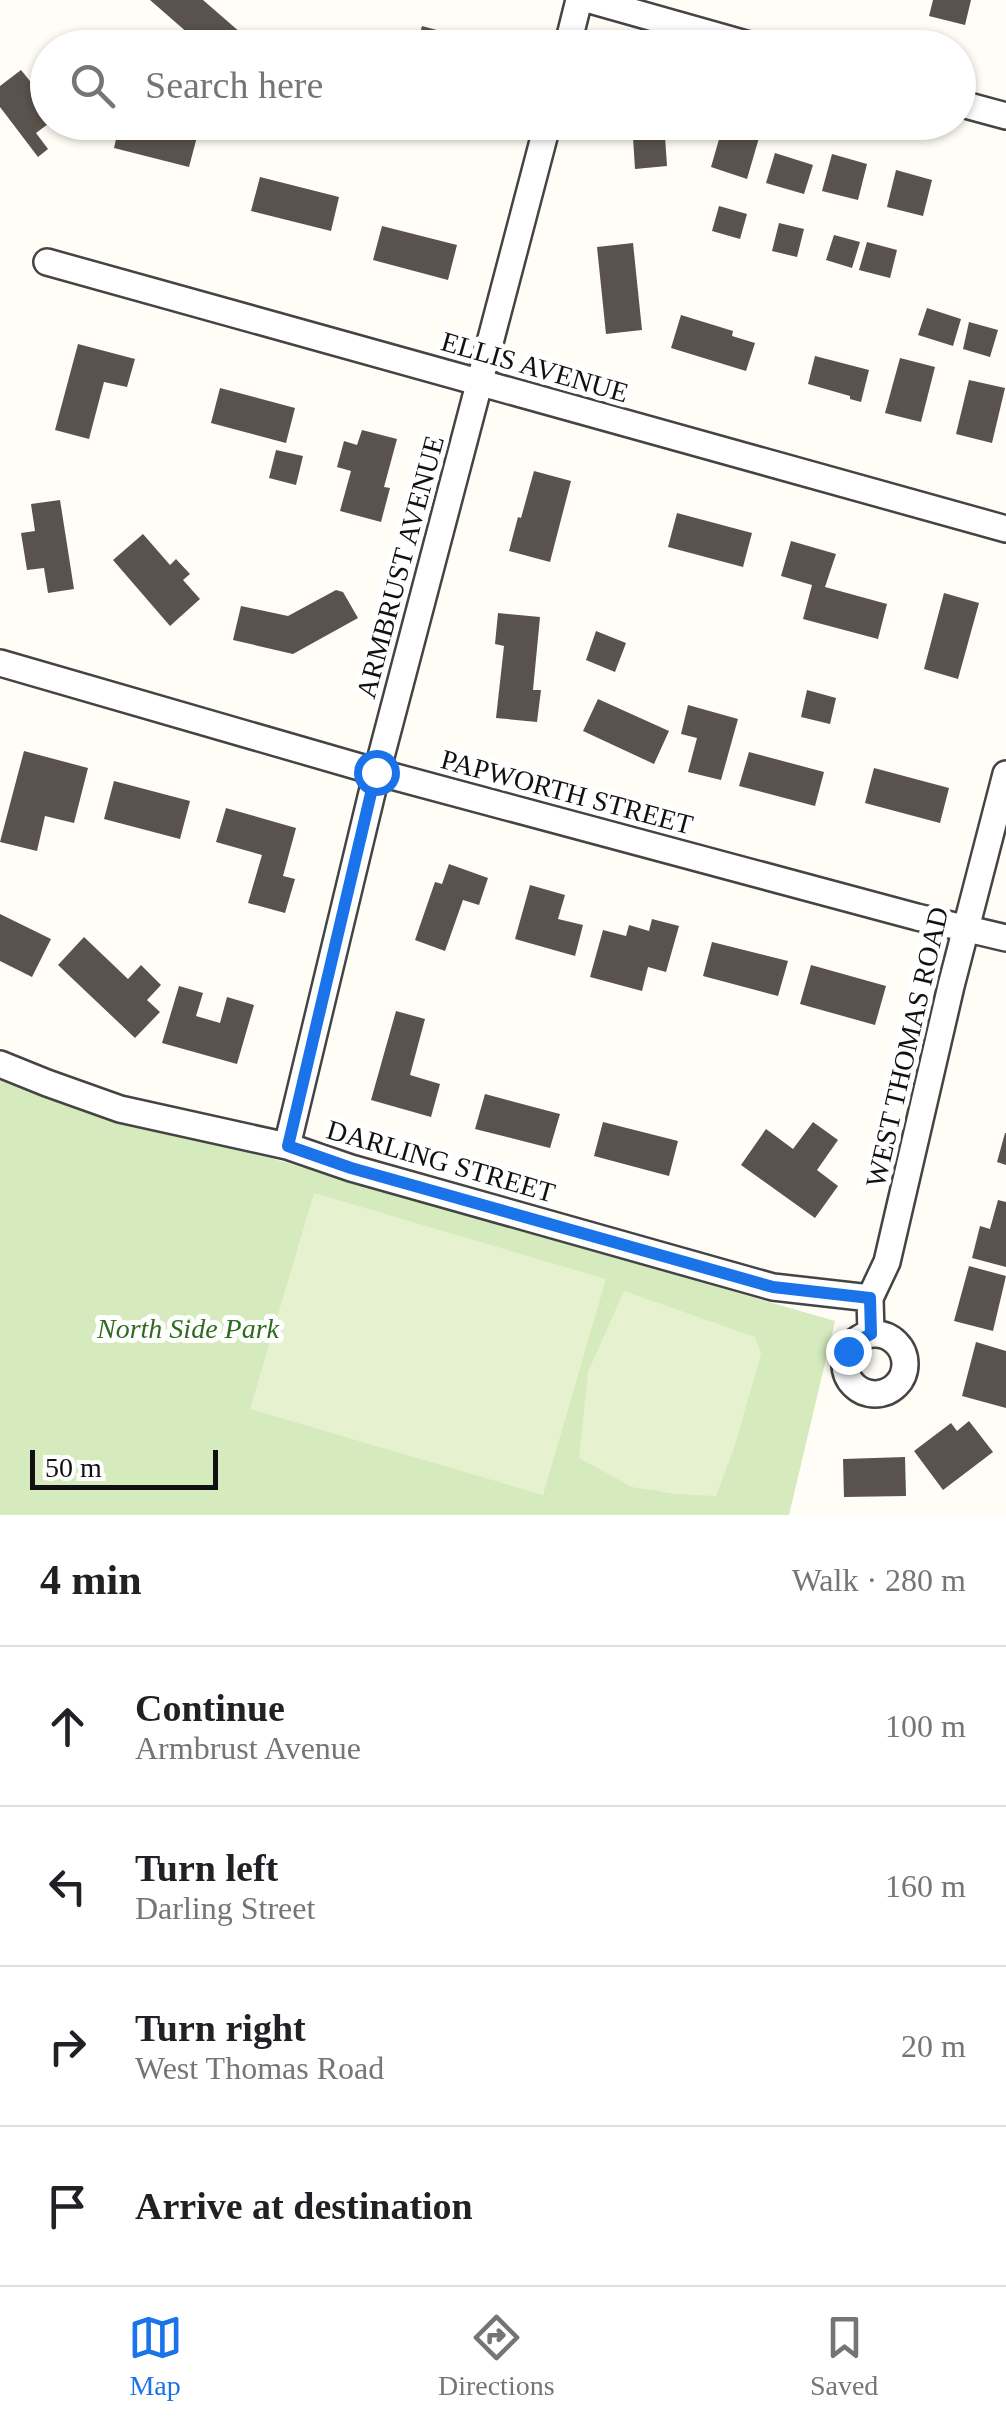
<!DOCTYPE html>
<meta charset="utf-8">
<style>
body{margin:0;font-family:Georgia,serif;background:#f6f6f6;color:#202124}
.scale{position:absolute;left:30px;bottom:25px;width:188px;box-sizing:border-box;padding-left:10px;border:5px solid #111;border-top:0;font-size:28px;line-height:35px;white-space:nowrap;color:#111;-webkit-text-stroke:8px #fff;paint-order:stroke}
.stop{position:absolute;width:30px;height:30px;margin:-22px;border:8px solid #1a73e8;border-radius:50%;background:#fff}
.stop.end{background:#1a73e8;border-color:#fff;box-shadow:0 2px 10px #0008}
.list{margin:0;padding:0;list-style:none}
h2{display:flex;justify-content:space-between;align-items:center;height:130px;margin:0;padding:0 40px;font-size:42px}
h2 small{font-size:32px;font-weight:400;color:#757577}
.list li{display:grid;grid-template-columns:65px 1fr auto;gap:30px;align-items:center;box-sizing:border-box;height:160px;padding:0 40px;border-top:2px solid #e0e0e0}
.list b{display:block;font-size:38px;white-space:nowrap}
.list p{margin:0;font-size:32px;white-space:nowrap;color:#757577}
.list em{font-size:32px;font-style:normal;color:#757577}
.icon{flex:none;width:55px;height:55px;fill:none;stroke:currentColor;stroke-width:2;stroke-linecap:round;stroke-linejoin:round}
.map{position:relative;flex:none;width:1006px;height:1515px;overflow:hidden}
.search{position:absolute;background:#fff;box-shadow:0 2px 8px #0004;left:30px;right:30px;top:30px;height:110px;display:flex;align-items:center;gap:25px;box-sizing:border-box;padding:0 35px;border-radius:55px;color:#757577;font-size:38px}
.sheet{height:770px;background:#fff}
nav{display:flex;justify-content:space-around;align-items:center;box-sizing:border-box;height:140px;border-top:2px solid #e0e0e0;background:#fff;font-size:28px;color:#757577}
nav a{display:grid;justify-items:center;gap:5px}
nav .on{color:#1a73e8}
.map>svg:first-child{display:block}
.green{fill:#d5ebbd}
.pitch{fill:#e6f2cf}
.building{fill:#5a524d}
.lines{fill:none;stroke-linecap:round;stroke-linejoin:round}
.street-casing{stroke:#444;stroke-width:30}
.street{stroke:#fff;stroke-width:25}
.route{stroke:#1a73e8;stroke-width:12}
.labels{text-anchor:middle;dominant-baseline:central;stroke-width:10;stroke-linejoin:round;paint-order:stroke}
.street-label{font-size:28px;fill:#111;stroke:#fff}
.park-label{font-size:28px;font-style:italic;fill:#2f6b1f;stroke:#fff}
</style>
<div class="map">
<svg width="1006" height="1515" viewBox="0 0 1006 1515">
<rect width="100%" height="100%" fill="#fffdf5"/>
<path class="green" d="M 0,1080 L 835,1321 L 789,1515 L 0,1515 Z"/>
<path class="pitch" d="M 314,1193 L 606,1279 L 543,1495 L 250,1409 Z
M 624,1291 L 755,1337 L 761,1354 L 734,1448 L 716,1496 L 676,1494 L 632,1487 L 579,1458 L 588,1372 Z"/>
<path class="building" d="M 150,0 L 203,0 L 241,33 L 228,48 L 205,48 Z
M 933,0 L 971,0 L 965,25 L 929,16 Z
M 422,26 L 470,39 L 467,48 L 416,48 Z
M 21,70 L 38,91 L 48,84 L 48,124 L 36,133 L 48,149 L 38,157 L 0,107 L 0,86 Z
M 120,122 L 159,122 L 198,133 L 189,167 L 114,148 Z
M 632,122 L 664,122 L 667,166 L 635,169 Z
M 724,122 L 763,124 L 747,179 L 711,167 Z
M 775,153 L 813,165 L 804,194 L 766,183 Z
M 832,154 L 867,164 L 858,200 L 822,191 Z
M 896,170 L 932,180 L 923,216 L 887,207 Z
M 260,177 L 339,197 L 331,231 L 251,211 Z
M 719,206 L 747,214 L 740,239 L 712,231 Z
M 779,223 L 804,229 L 797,257 L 772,251 Z
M 382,226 L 457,245 L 448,280 L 373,260 Z
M 834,235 L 860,242 L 852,268 L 826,260 Z
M 867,242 L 897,250 L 890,278 L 859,270 Z
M 633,243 L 642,330 L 606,334 L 597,247 Z
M 927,308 L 961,319 L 953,346 L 918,335 Z
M 681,315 L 733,331 L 732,336 L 755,343 L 746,371 L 671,348 Z
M 969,322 L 998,330 L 990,357 L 963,349 Z
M 78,344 L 135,359 L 127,387 L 104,382 L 89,439 L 55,430 Z
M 815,356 L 869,370 L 861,402 L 850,399 L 850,396 L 808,384 Z
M 900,358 L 935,367 L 921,422 L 885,413 Z
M 969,380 L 1005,388 L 992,443 L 956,434 Z
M 220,388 L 295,408 L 286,443 L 211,423 Z
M 362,430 L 397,439 L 384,487 L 390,488 L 381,522 L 340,511 L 351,471 L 337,467 L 344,441 L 357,445 Z
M 276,450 L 303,456 L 296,485 L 269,478 Z
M 534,471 L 571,481 L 550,562 L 509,551 L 518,517 L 521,518 Z
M 60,500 L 74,589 L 48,593 L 44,568 L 27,570 L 21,533 L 35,531 L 31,504 Z
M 677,513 L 752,533 L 743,567 L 668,547 Z
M 143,534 L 170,565 L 176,559 L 190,574 L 183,580 L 200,599 L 170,626 L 113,560 Z
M 791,541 L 836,554 L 825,587 L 887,604 L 878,639 L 803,619 L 812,585 L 781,576 Z
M 336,590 L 343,592 L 358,618 L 293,654 L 233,640 L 241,606 L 288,616 Z
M 944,593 L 979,603 L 958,679 L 924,669 Z
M 498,613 L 540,617 L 533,690 L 541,690 L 537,722 L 496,718 L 504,646 L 495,644 Z
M 596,631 L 626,643 L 615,672 L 586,660 Z
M 807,690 L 836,698 L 830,724 L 801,717 Z
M 598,699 L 669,731 L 654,764 L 583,731 Z
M 688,705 L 738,719 L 721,780 L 688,772 L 697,738 L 681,734 Z
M 24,751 L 88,768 L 74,823 L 45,816 L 37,851 L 0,842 Z
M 749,752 L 824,772 L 815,806 L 739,786 Z
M 874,768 L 949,788 L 940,823 L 865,803 Z
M 114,781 L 190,801 L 180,839 L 104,819 Z
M 226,808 L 296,828 L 283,876 L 295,879 L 285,913 L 248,903 L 262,855 L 216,842 Z
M 449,864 L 488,878 L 479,905 L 463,900 L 445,951 L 415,940 L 435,882 L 442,884 Z
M 530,885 L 565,895 L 558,919 L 583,925 L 575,956 L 515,939 Z
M 0,914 L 51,939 L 32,977 L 0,961 Z
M 652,919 L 679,926 L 666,972 L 648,967 L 642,991 L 590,977 L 603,930 L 626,936 L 629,925 L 649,931 Z
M 84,937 L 128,979 L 141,965 L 161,985 L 147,1000 L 160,1012 L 135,1038 L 58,965 Z
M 712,942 L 788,961 L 778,996 L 703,976 Z
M 811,965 L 886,986 L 875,1025 L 800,1004 Z
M 179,986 L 203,993 L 196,1016 L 220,1023 L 227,997 L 254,1005 L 237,1064 L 162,1043 Z
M 396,1011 L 425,1019 L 410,1075 L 440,1084 L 431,1117 L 371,1100 Z
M 485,1094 L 560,1114 L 550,1148 L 475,1129 Z
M 603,1122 L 678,1141 L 669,1176 L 594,1156 Z
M 813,1122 L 838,1140 L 817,1170 L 838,1186 L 815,1218 L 741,1165 L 766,1129 L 793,1149 Z
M 1005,1133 L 1006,1133 L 1006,1165 L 997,1162 Z
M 998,1200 L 1006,1202 L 1006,1267 L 972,1258 L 980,1226 L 990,1229 Z
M 969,1266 L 1006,1276 L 993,1331 L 954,1321 Z
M 976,1342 L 1006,1351 L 1006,1408 L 962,1396 Z
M 969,1421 L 993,1452 L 943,1490 L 914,1451 L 951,1423 L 957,1431 Z
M 905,1457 L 906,1496 L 844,1497 L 843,1459 Z"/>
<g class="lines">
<g class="street-casing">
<path id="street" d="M 590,0 L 760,48
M 567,48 L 579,0
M 958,103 L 1006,116
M 47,262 L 1006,529
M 0,663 L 377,772 L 917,917 L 1006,938
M 0,1064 L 47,1083 L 120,1109 L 287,1146 L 351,1168 L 773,1287 L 870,1298
M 287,1146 L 377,772 L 548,122
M845 1364a30 30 0 1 1 60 0a30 30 0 1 1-60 0Z
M 871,1334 L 870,1298 L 887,1262 L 951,986 L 1006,774"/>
</g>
<use href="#street" class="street"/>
</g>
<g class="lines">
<path class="route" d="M 376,772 L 288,1146 L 351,1168 L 773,1287 L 870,1298 L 871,1334 L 853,1343 L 848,1351"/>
</g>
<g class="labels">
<g class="street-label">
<text transform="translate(535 367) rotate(16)">ELLIS AVENUE</text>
<text transform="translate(400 567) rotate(-75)">ARMBRUST AVENUE</text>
<text transform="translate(567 792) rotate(15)">PAPWORTH STREET</text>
<text transform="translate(907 1047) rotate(-77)">WEST THOMAS ROAD</text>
<text transform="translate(441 1161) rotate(16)">DARLING STREET</text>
</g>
<g class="park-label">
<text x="188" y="1328">North Side Park</text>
</g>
</g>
</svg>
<div class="scale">50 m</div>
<div class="stop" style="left:376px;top:772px"></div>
<div class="stop end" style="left:848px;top:1351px"></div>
<div class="search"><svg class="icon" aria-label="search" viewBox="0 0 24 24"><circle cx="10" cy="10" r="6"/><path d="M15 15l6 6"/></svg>Search here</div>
</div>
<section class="sheet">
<h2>4 min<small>Walk · 280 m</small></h2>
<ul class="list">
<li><svg class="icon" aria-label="ahead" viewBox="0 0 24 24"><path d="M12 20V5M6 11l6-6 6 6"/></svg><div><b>Continue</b><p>Armbrust Avenue</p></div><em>100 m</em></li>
<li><svg class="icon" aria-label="left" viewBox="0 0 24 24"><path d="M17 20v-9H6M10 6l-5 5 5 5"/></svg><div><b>Turn left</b><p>Darling Street</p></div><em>160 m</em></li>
<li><svg class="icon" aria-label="right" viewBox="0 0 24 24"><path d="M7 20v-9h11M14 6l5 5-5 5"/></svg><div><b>Turn right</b><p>West Thomas Road</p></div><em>20 m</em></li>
<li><svg class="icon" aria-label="arrive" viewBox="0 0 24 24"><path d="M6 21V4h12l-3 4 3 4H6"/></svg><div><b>Arrive at destination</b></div></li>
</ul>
</section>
<nav>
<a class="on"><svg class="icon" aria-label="map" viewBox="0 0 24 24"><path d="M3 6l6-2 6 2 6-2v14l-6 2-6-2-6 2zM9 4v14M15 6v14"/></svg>Map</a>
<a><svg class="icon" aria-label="directions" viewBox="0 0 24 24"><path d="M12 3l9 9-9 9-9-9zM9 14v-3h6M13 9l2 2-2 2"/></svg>Directions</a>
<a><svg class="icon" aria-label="saved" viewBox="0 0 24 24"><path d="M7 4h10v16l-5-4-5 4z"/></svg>Saved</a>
</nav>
